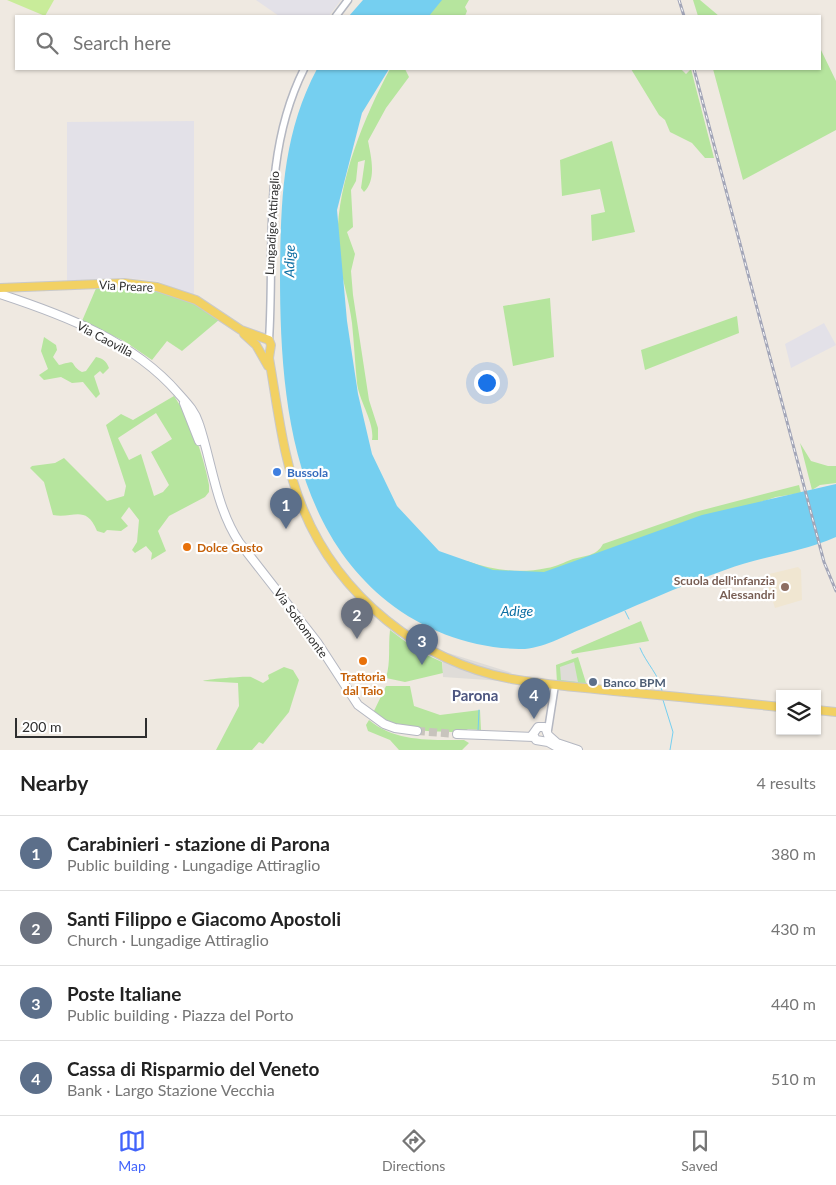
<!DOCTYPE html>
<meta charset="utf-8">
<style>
body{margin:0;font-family:Lato,sans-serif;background:#f2f2f2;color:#222}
.controls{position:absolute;right:15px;bottom:15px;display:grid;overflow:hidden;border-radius:0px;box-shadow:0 1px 4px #0004}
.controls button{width:45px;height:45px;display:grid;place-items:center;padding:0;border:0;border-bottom:1px solid #e0e0e0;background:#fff;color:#222;font:25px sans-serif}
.scale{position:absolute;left:15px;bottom:12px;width:132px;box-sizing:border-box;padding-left:5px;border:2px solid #2e2e2e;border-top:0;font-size:14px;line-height:18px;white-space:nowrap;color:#2e2e2e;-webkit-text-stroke:4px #fff;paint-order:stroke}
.you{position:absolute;left:486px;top:382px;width:18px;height:18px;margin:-12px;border:4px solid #fff;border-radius:50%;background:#1a73e8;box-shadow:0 0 0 8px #1a73e833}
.badge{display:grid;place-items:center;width:32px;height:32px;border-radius:50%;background:#4264fb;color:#fff;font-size:16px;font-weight:700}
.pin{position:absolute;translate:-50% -41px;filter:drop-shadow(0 1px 2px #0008)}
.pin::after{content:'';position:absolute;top:26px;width:18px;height:15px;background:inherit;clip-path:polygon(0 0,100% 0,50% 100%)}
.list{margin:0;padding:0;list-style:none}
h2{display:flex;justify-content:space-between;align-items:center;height:65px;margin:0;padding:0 20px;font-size:21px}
h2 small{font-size:16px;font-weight:400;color:#767676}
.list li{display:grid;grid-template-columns:32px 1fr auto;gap:15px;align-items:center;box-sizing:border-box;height:75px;padding:0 20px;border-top:1px solid #e0e0e0}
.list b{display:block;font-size:19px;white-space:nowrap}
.list p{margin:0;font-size:16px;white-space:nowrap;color:#767676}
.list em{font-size:16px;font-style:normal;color:#767676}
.icon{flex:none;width:28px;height:28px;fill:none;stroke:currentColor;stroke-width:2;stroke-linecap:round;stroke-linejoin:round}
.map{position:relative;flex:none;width:836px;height:750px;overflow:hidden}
.search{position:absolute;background:#fff;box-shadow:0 1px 4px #0004;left:15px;right:15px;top:15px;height:55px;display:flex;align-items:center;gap:12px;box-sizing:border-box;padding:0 18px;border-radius:0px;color:#767676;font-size:19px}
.sheet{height:365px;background:#fff}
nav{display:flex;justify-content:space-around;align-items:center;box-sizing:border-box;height:70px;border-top:1px solid #e0e0e0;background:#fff;font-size:14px;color:#767676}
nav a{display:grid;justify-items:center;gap:2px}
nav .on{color:#4264fb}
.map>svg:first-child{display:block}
.industrial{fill:#e3e1e8}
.education{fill:#f0e6d1}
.green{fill:#b6e59e;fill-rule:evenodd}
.pitch{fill:#c9ec9a}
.plaza{fill:#dfdcd8}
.water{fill:#75cff0}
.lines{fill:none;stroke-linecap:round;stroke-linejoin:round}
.stream{stroke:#75cff0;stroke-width:1}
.secondary-tunnel{stroke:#c8c4bd;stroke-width:8;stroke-dasharray:8 4;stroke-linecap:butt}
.tertiary-casing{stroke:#b4b7c1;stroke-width:9}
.secondary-casing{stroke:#b4b7c1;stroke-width:10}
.primary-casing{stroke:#c9c9c9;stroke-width:10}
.tertiary{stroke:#fff;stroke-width:6}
.secondary{stroke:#fff;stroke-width:8}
.primary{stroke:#f2d163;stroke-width:8}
.rail-casing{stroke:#a3a6b8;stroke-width:3}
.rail{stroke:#fff;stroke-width:1;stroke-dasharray:4;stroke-linecap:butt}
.shop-dot{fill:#3f7fe0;stroke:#fff;stroke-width:2}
.food-dot{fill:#e8710a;stroke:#fff;stroke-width:2}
.education-dot{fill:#8d6e63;stroke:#fff;stroke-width:2}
.service-dot{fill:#5c6f8a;stroke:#fff;stroke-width:2}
.labels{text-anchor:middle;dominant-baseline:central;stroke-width:4.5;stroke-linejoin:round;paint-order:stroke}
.street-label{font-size:12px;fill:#2e2e2e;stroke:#fff}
.shop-label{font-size:12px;font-weight:bold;fill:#366cbe;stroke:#fff;text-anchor:start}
.food-label{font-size:12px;font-weight:bold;fill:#c56008;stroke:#fff;text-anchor:start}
.education-label{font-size:12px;font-weight:bold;fill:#785e54;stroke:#fff;text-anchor:end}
.service-label{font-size:12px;font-weight:bold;fill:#4e5e75;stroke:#fff;text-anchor:start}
.water-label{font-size:14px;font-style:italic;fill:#0d6fa3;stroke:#fff}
.quarter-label{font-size:15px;font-weight:bold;fill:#4d5680;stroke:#fff}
</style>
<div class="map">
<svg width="836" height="750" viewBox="0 0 836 750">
<rect width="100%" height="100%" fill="#efe9e1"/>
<path class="industrial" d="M 256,0 L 341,0 L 329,16 L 279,16 Z
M 194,121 L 194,296 L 157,281 L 127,278 L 67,281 L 67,122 Z
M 824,323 L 836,345 L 791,368 L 785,344 Z"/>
<path class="education" d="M 798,567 L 801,570 L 802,600 L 775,608 L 765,575 Z"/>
<path class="green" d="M 439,0 L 469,0 L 465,7 L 467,11 L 465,16 L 427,16 Z
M 693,0 L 700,0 L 719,16 L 698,16 Z
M 820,48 L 836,81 L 836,130 L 743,180 L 713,69 L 820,69 Z
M 390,69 L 405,69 L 409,77 L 386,108 L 368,141 C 371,156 377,180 364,192 L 361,188 L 365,160 L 358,162 L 356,181 L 351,190 L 353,227 L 347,232 L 355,254 L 351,271 L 353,295 L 369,400 L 378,428 L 378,440 L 372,440 C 375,423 359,401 357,383 C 355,363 354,343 352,323 C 349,298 340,274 338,248 C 334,190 363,119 390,69 Z
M 631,69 L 681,69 L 686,74 L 691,69 L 714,158 L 705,158 L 692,143 L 670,132 L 665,120 L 659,115 Z
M 612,141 L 635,232 L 592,241 L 591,215 L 605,212 L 600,189 L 562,196 L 560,160 Z
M 97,286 C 144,284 180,292 220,319 L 182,351 L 167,341 L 152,360 L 124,341 L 82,321 Z
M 550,298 L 554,357 L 513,366 L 503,306 Z
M 737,316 L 739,333 L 645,370 L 641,350 Z
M 44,337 L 56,345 L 57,350 L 53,357 L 59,365 C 80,359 67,363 82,372 L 86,371 L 96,357 C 104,359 106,361 109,368 L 103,374 L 100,371 L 94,376 L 100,394 L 96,398 L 83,382 L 72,383 L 61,377 L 44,380 L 39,375 L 48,369 L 41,351 Z
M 174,396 C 192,422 203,454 209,485 L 209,492 L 205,497 L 169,516 L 158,531 L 166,551 L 151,560 L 152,553 L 146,546 L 135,553 L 132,550 L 137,542 L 139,520 L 129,507 L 121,518 L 128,526 L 121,531 L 107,530 L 104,533 L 97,531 C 86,504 73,519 53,515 L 44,482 L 30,468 L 32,466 L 55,463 L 64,458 L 107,501 L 124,496 L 126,486 L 106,425 L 121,414 L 133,420 ZM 156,413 L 172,439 L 151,452 L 169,485 L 163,492 L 154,496 L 141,454 L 129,460 L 118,438 Z
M 800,443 L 811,461 L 828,466 L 836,466 L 836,483 L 820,485 L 812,490 Z
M 799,485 L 801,493 L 776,497 L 582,563 L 526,577 L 469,566 L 467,561 C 493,570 519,574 547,568 C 556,567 564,562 573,559 C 584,556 597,556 603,544 L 695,512 Z
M 641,621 L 649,641 L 572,654 L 571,651 Z
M 390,630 L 418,651 L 442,662 L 443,673 L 405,682 L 386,678 C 391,661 388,647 390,630 Z
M 578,657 L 587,686 L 557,683 L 556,665 Z
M 284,667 L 293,670 L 299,680 L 289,712 L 263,744 L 259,742 L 252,750 L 216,750 L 239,706 L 238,683 L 203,681 C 208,679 247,676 251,677 C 255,679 259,681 263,683 L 269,679 L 268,675 Z
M 386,686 L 410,686 L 414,706 L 440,715 L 480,710 L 481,730 L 468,729 L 463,732 C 431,732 399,732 373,713 Z
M 369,720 C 395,742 431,740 464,740 L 469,743 L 462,750 L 399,750 L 390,740 L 368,731 L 366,725 Z"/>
<path class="pitch" d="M 7,0 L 54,0 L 45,16 Z"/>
<path class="plaza" d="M 442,651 L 512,673 L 503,681 L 443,677 Z
M 574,662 L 578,682 L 561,680 L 560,667 Z"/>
<path class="water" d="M 363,0 L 442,0 L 429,16 L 349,16 Z
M 317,69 L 389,69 L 362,113 L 337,210 L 347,321 L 358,394 L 372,454 L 397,506 L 439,551 L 493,570 L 544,572 L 702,515 L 836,484 L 836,537 C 800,553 762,556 725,570 C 677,587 631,608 584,628 C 564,636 540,650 519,649 C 471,648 425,631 388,602 C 290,524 280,390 280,274 C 281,201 282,135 317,69 Z"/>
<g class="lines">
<path class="stream" d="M 625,611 L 629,619
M 640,648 C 646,663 660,676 662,691
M 663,700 L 673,732 L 670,750
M 478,732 L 479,710"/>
<path class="secondary-tunnel" d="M 417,731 L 457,734"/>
<g class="tertiary-casing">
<path id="tertiary" d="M 336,16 L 348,0
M 269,340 C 275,248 261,155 304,69
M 548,730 L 555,685"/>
</g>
<g class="secondary-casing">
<path id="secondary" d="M 0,294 C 64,315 133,341 178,393 C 187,403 195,411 199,424 C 212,463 216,507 239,542 L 317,642 L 358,705 L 384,724 L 395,728 L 417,731
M 184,403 L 199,441
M 457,734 L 534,737
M 562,750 L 548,742 L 536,740 L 533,734 L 538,727 L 545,727 L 548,735 L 557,743 L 578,750"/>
</g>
<g class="primary-casing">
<path id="primary" d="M 0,288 L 124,283 L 157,287 L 196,300 L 241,330 L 269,340 L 271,345 L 269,358 C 278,409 283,461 303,509 C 339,596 420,662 512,679 C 546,685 580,687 614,691 C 669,696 724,701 780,707
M 244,334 L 256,345 L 268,366
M 817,710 L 836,712"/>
</g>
<use href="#tertiary" class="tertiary"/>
<use href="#secondary" class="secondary"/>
<use href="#primary" class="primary"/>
<g class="rail-casing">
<path id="rail" d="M 679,0 L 684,16
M 694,69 L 824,562 L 836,591"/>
</g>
<use href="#rail" class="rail"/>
</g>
<circle class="shop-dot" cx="277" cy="472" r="5"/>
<g class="food-dot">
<circle cx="187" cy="547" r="5"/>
<circle cx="363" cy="661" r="5"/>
</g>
<circle class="education-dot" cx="785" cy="587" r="5"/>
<circle class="service-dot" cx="593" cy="682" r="5"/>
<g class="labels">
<g class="street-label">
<text transform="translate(272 223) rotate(-87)">Lungadige Attiraglio</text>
<text transform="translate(126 286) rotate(3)">Via Preare</text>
<text transform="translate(105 339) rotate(28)">Via Caovilla</text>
<text transform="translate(301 623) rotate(54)">Via Sottomonte</text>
</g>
<g class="shop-label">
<text x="287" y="472">Bussola</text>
</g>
<g class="food-label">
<text x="197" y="547">Dolce Gusto</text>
<text x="363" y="676" text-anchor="middle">Trattoria<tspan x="363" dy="14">dal Taio</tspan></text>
</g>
<g class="education-label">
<text x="775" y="580">Scuola dell'infanzia<tspan x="775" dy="14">Alessandri</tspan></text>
</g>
<g class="service-label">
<text x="603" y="682">Banco BPM</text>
</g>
<g class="water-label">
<text transform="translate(289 261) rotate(-89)">Adige</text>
<text x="517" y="610">Adige</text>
</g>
<g class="quarter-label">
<text x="475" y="695">Parona</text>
</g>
</g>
</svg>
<div class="controls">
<button><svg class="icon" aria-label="layers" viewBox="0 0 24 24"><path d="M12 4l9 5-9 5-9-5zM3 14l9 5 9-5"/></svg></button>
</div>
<div class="scale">200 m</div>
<div class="you"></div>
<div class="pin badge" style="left:286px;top:529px;background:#5c6f8a">1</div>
<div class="pin badge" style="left:357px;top:639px;background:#6b7280">2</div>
<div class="pin badge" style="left:422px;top:665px;background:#5c6f8a">3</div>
<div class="pin badge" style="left:534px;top:719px;background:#5c6f8a">4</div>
<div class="search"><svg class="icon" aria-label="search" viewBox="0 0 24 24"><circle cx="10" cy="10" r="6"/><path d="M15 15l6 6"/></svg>Search here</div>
</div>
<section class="sheet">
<h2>Nearby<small>4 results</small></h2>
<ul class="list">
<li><span class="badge" style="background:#5c6f8a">1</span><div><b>Carabinieri - stazione di Parona</b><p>Public building · Lungadige Attiraglio</p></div><em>380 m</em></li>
<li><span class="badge" style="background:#6b7280">2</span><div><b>Santi Filippo e Giacomo Apostoli</b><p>Church · Lungadige Attiraglio</p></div><em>430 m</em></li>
<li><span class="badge" style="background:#5c6f8a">3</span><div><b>Poste Italiane</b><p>Public building · Piazza del Porto</p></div><em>440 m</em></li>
<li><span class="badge" style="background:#5c6f8a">4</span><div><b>Cassa di Risparmio del Veneto</b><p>Bank · Largo Stazione Vecchia</p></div><em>510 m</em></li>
</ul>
</section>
<nav>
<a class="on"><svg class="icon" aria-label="map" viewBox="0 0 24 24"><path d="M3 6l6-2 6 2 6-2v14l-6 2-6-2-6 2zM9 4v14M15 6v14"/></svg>Map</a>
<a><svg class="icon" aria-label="directions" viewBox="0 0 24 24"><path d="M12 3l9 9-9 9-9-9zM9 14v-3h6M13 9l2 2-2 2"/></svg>Directions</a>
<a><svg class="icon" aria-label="saved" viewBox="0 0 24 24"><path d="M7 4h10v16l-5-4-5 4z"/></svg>Saved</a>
</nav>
